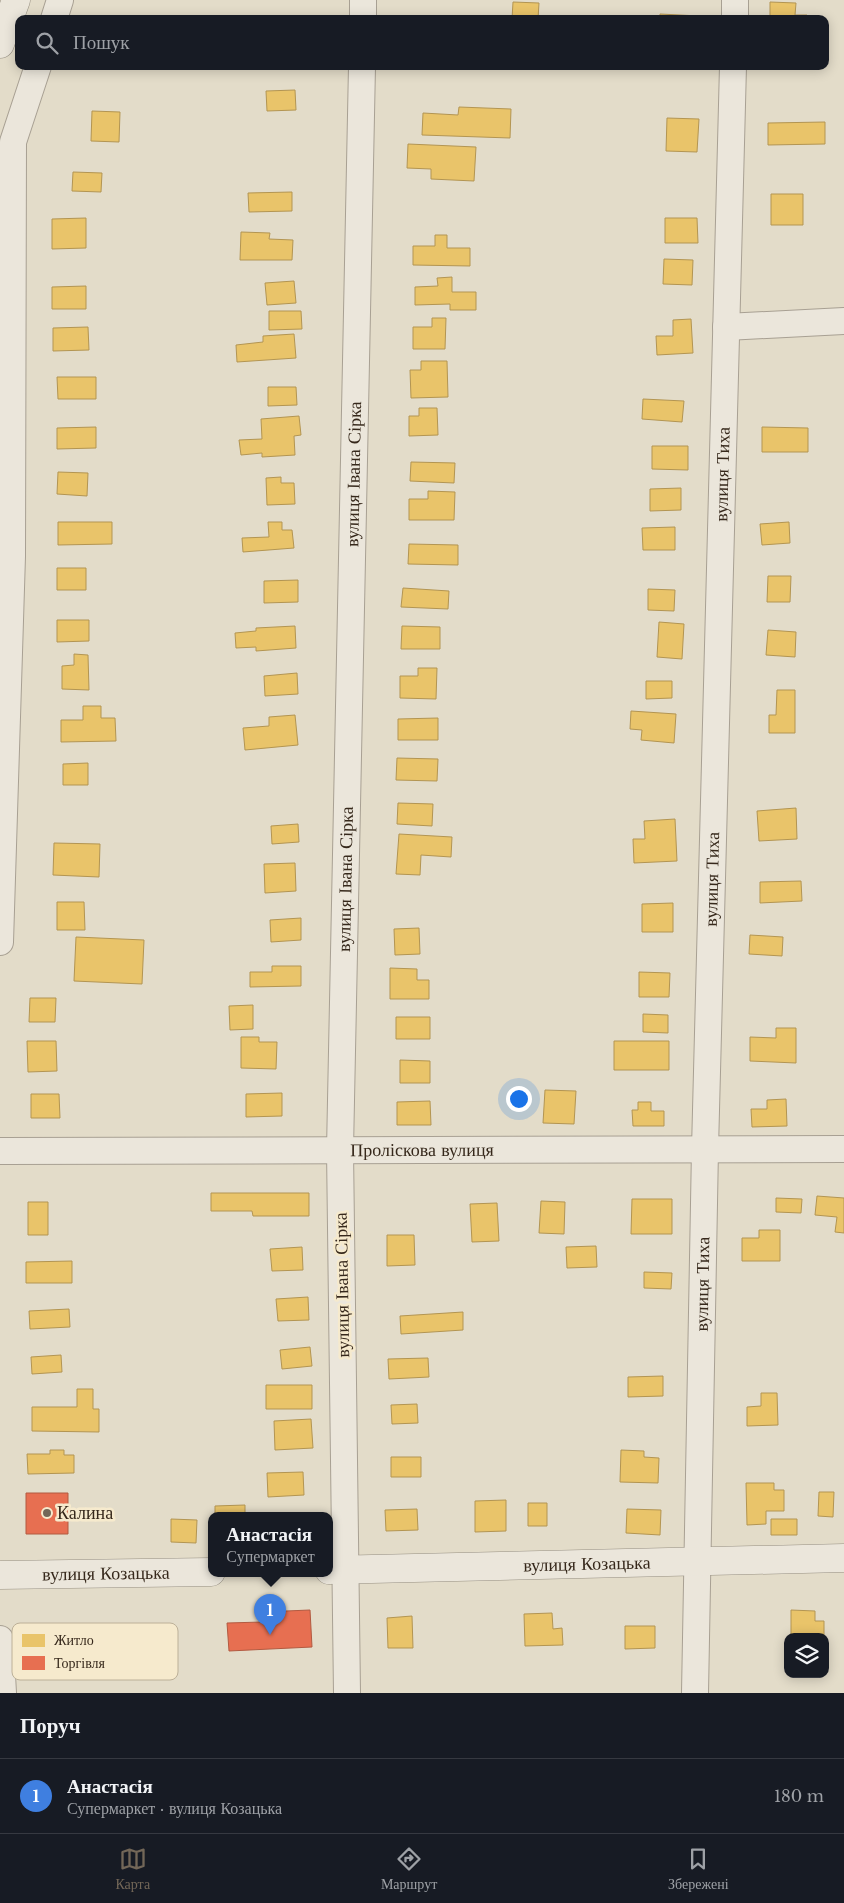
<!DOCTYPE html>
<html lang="uk">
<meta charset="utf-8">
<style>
body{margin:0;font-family:"Libre Baskerville",serif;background:#242831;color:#f1f3f6}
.controls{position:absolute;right:15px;bottom:15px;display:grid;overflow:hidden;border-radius:10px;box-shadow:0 2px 12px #0003}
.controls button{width:45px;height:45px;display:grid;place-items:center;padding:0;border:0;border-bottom:1px solid #363941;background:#171b24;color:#f1f3f6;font:25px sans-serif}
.you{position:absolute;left:518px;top:1098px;width:18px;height:18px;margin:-12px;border:4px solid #fff;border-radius:50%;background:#1a73e8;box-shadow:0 0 0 8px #1a73e833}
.badge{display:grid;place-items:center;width:32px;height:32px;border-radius:50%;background:#736758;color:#fff;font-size:16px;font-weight:700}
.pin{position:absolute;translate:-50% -41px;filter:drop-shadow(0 1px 2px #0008)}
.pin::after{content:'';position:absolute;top:26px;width:18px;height:15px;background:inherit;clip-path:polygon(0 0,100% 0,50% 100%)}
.popup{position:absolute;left:208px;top:1512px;width:125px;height:65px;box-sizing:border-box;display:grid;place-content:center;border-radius:10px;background:#171b24;filter:drop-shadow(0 1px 4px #0005);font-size:16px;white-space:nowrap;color:#9ea1a6}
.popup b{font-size:19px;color:#f1f3f6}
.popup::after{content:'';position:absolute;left:50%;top:100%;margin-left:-10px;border:10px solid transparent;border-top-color:#171b24}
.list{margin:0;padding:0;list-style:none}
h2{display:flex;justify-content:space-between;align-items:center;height:65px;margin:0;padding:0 20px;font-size:21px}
h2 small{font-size:16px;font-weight:400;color:#9ea1a6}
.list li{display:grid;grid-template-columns:32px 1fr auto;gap:15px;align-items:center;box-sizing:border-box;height:75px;padding:0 20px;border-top:1px solid #363941}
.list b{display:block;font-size:19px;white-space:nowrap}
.list p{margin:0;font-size:16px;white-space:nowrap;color:#9ea1a6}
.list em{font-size:16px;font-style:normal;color:#9ea1a6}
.icon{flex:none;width:28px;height:28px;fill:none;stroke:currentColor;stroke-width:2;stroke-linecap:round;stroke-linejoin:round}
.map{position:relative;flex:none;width:844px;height:1693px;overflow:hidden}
.search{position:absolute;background:#171b24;box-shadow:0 2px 12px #0003;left:15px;right:15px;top:15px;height:55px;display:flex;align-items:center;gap:12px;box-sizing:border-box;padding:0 18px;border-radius:10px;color:#9ea1a6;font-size:19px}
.sheet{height:140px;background:#171b24}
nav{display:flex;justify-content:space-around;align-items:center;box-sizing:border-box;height:70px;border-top:1px solid #363941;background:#171b24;font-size:14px;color:#9ea1a6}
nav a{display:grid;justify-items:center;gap:2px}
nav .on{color:#736758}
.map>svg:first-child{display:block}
.homes{fill:#e9c46a;stroke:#b39552}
.shops{fill:#e76f51;stroke:#b25a41}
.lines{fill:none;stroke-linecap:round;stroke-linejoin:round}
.street-casing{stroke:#a8a093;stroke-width:28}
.secondary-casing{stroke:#979083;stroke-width:29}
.street{stroke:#ebe6db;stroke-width:26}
.secondary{stroke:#ebe6db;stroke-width:28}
.poi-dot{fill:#736758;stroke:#f6eacd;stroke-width:2}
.labels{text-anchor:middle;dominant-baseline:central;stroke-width:5;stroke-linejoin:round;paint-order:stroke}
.street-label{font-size:18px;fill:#36281b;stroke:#f6eacd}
.poi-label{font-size:18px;fill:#36281b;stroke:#f6eacd;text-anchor:start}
.key{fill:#f6eacd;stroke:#bcb098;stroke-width:1}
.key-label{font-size:14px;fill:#36281b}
</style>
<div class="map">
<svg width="844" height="1693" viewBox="0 0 844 1693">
<rect width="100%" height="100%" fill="#e3dcc9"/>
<path class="homes" d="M 513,2 L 539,3 L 538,19 L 512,19 Z
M 770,2 L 796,3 L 795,15 L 807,15 L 807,19 L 770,19 Z
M 660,14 L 699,16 L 699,19 L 660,19 Z
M 295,90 L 296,110 L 267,111 L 266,91 Z
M 459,107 L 511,109 L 510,138 L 422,135 L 423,113 L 458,115 Z
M 92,111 L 120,112 L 119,142 L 91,141 Z
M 667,118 L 699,119 L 697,152 L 666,151 Z
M 825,122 L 825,144 L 768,145 L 768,123 Z
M 408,144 L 476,147 L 474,181 L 431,179 L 431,169 L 407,168 Z
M 73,172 L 102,173 L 101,192 L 72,191 Z
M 292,192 L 292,211 L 249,212 L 248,193 Z
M 771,194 L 803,194 L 803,225 L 771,225 Z
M 86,218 L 86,248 L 52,249 L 52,219 Z
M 665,218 L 697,218 L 698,243 L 665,243 Z
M 241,232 L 270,233 L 269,239 L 293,240 L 292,260 L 240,260 Z
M 435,235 L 447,235 L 447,248 L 470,248 L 470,266 L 413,265 L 413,246 L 435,246 Z
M 664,259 L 693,260 L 692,285 L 663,284 Z
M 452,277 L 452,292 L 476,292 L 476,310 L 450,310 L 450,304 L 415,305 L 415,287 L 438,286 L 437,278 Z
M 294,281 L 296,303 L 267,305 L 265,283 Z
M 86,286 L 86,309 L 52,309 L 52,287 Z
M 269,311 L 301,311 L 302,329 L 269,330 Z
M 432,318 L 446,318 L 445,349 L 413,349 L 413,327 L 432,327 Z
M 691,319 L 693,353 L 657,355 L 656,336 L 673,336 L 673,320 Z
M 88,327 L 89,350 L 53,351 L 53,328 Z
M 294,334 L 296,358 L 237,362 L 236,345 L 263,342 L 263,336 Z
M 421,361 L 447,361 L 448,397 L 411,398 L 410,370 L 421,370 Z
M 57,377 L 96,377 L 96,399 L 58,399 Z
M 268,387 L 296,387 L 297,405 L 268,406 Z
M 643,399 L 684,401 L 682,422 L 642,419 Z
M 419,408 L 437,408 L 438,435 L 409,436 L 409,416 L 419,416 Z
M 299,416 L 301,435 L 294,436 L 295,455 L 262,457 L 262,453 L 241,455 L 239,440 L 262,439 L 261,419 Z
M 96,427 L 96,448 L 57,449 L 57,428 Z
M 762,427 L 808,428 L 808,452 L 762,452 Z
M 652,446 L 688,446 L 688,470 L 652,469 Z
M 411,462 L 455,463 L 454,483 L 410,481 Z
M 58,472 L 88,473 L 87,496 L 57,494 Z
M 281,477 L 281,483 L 294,483 L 295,504 L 267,505 L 266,478 Z
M 681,488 L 681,510 L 650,511 L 650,489 Z
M 428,491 L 455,492 L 454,520 L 409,520 L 409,499 L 428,499 Z
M 58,522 L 112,522 L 112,544 L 58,545 Z
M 268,522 L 282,522 L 282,530 L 292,530 L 294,548 L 243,552 L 242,538 L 269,537 Z
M 789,522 L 790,543 L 762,545 L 760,524 Z
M 675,527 L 675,550 L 643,550 L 642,528 Z
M 409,544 L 458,545 L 458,565 L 408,564 Z
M 57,568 L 86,568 L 86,590 L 57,590 Z
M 768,576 L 791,576 L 790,602 L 767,602 Z
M 298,580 L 298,602 L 264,603 L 264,581 Z
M 403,588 L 449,591 L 448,609 L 401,607 Z
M 648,589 L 675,590 L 674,611 L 648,610 Z
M 57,620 L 89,620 L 89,641 L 57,642 Z
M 659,622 L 684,624 L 682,659 L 657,657 Z
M 295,626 L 296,648 L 256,651 L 256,647 L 236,648 L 235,633 L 256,631 L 256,628 Z
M 402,626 L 440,627 L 440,649 L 401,649 Z
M 768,630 L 796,632 L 795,657 L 766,655 Z
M 74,654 L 88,655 L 89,690 L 62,689 L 62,666 L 74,665 Z
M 418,668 L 437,668 L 436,699 L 400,698 L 400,676 L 418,676 Z
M 297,673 L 298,694 L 265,696 L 264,676 Z
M 646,681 L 672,681 L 672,698 L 646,699 Z
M 777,690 L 795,690 L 795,733 L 769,733 L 769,715 L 776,715 Z
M 83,706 L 101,706 L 101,718 L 115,718 L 116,741 L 61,742 L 61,720 L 83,720 Z
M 631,711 L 676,714 L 674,743 L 641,740 L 642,730 L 630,729 Z
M 295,715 L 298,745 L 245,750 L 243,728 L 269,726 L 269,717 Z
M 438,718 L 438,740 L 398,740 L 398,719 Z
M 397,758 L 438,759 L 437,781 L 396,780 Z
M 88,763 L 88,785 L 63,785 L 63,764 Z
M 398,803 L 433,804 L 432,826 L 397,824 Z
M 796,808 L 797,839 L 759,841 L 757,811 Z
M 675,819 L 677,861 L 634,863 L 633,839 L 645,839 L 644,821 Z
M 298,824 L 299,842 L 272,844 L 271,826 Z
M 399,834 L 452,837 L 451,857 L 421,855 L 420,875 L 396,874 Z
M 54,843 L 100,844 L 99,877 L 53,875 Z
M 295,863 L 296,891 L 265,893 L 264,864 Z
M 801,881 L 802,901 L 760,903 L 760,882 Z
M 57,902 L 84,902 L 85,930 L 57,930 Z
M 673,903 L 673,932 L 642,932 L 642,904 Z
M 301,918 L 301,940 L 271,942 L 270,920 Z
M 419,928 L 420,954 L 395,955 L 394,929 Z
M 750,935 L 783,937 L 782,956 L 749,954 Z
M 76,937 L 144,940 L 142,984 L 74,981 Z
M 272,966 L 301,966 L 301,986 L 250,987 L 250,972 L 272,972 Z
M 390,968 L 417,969 L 417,980 L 429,980 L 429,999 L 390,999 Z
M 639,972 L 670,973 L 669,997 L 639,997 Z
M 30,998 L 56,998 L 55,1022 L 29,1022 Z
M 253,1005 L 253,1029 L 230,1030 L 229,1006 Z
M 643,1014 L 668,1015 L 668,1033 L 643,1032 Z
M 396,1017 L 430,1017 L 430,1039 L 396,1039 Z
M 776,1028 L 796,1028 L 796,1063 L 750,1061 L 750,1037 L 776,1038 Z
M 241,1037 L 259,1037 L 259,1042 L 277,1042 L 276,1069 L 241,1068 Z
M 27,1041 L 56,1041 L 57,1071 L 28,1072 Z
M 614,1041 L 669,1041 L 669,1070 L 614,1070 Z
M 400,1060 L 430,1061 L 430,1083 L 400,1083 Z
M 545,1090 L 576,1091 L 574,1124 L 543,1123 Z
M 282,1093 L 282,1116 L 246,1117 L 246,1094 Z
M 31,1094 L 59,1094 L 60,1118 L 31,1118 Z
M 786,1099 L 787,1126 L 752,1127 L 751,1109 L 767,1109 L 767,1100 Z
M 430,1101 L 431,1125 L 397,1125 L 397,1102 Z
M 638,1102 L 651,1102 L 651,1111 L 664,1111 L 664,1126 L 633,1126 L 632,1110 L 638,1110 Z
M 211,1193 L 309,1193 L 309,1216 L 253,1216 L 252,1211 L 211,1211 Z
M 817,1196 L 844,1198 L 844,1233 L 835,1232 L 837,1217 L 815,1215 Z
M 776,1198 L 802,1199 L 801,1213 L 776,1212 Z
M 632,1199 L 672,1199 L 672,1234 L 631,1234 Z
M 541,1201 L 565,1202 L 564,1234 L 539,1233 Z
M 28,1202 L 48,1202 L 48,1235 L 28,1235 Z
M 497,1203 L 499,1241 L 472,1242 L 470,1204 Z
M 759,1230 L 780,1230 L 780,1261 L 742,1261 L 742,1238 L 759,1238 Z
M 387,1235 L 414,1235 L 415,1265 L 387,1266 Z
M 596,1246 L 597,1267 L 567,1268 L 566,1247 Z
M 302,1247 L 303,1270 L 272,1271 L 270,1249 Z
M 72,1261 L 72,1283 L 26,1283 L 26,1262 Z
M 644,1272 L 672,1273 L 671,1289 L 644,1288 Z
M 308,1297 L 309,1320 L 278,1321 L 276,1299 Z
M 69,1309 L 70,1327 L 30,1329 L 29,1311 Z
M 463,1312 L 463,1330 L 401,1334 L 400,1316 Z
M 310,1347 L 312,1366 L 282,1369 L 280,1350 Z
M 61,1355 L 62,1372 L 32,1374 L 31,1357 Z
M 428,1358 L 429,1377 L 389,1379 L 388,1359 Z
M 663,1376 L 663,1396 L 628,1397 L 628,1377 Z
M 266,1385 L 312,1385 L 312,1409 L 266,1409 Z
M 77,1389 L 93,1389 L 93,1409 L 99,1409 L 99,1432 L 32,1431 L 32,1407 L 77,1407 Z
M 761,1393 L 777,1393 L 778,1425 L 747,1426 L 747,1407 L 761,1406 Z
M 417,1404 L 418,1423 L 392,1424 L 391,1405 Z
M 311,1419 L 313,1448 L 275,1450 L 274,1421 Z
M 50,1450 L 64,1450 L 64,1455 L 74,1455 L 74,1473 L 28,1474 L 27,1454 L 50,1454 Z
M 621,1450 L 644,1451 L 644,1457 L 659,1458 L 658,1483 L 620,1482 Z
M 391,1457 L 421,1457 L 421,1477 L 391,1477 Z
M 303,1472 L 304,1495 L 268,1497 L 267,1473 Z
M 746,1483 L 774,1483 L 774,1490 L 784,1490 L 784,1511 L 766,1511 L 766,1524 L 747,1525 Z
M 819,1492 L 834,1492 L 833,1517 L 818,1516 Z
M 506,1500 L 506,1531 L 475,1532 L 475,1501 Z
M 528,1503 L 547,1503 L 547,1526 L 528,1526 Z
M 245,1505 L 245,1516 L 215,1516 L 215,1506 Z
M 417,1509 L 418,1530 L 386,1531 L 385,1510 Z
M 627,1509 L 661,1510 L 660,1535 L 626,1533 Z
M 171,1519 L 197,1520 L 196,1543 L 171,1542 Z
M 771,1519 L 797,1519 L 797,1535 L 771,1535 Z
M 791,1610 L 815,1611 L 815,1621 L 824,1621 L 824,1637 L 791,1637 Z
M 552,1613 L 553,1629 L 562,1628 L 563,1645 L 525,1646 L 524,1614 Z
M 412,1616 L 413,1648 L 388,1648 L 387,1618 Z
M 625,1626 L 655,1626 L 655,1648 L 625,1649 Z"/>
<path class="shops" d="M 26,1493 L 68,1493 L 68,1534 L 26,1534 Z
M 310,1610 L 312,1647 L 229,1651 L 227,1623 L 263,1622 L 262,1612 Z"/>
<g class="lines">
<g class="street-casing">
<g id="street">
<path d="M 54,19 L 60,0"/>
<path d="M 363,19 L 363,0"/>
<path d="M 735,19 L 735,0"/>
<path d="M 726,327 L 844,321"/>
<path d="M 0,942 L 12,556 L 13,142 L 38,66"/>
<path id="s1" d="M 0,1151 L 844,1149"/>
<path d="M 0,1639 L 3,1693"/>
<path id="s2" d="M 347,1693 L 340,1150 L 362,66"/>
<path id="s3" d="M 695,1693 L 705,1149 L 733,66"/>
</g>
</g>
<g class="secondary-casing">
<g id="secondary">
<path d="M 0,44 L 16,0"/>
<path id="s4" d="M 329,1570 L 844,1558"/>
<path id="s5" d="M 0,1575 L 211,1572"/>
</g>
</g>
<use href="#street" class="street"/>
<use href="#secondary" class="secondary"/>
</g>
<circle class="poi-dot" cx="47" cy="1513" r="5"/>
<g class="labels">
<g class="street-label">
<text stroke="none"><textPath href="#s2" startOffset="1219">вулиця Івана Сірка</textPath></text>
<text stroke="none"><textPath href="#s3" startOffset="1219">вулиця Тиха</textPath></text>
<text stroke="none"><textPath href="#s2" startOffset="814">вулиця Івана Сірка</textPath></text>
<text stroke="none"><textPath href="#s3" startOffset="814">вулиця Тиха</textPath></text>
<text stroke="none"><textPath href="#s1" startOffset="422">Проліскова вулиця</textPath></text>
<text stroke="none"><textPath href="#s3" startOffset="409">вулиця Тиха</textPath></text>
<text transform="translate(342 1285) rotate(-91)">вулиця Івана Сірка</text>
<text stroke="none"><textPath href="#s4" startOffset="258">вулиця Козацька</textPath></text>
<text stroke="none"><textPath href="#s5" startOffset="106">вулиця Козацька</textPath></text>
</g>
<g class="poi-label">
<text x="57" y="1513">Калина</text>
</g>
</g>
<rect x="12" y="1623" width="166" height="57" rx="8" class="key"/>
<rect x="22" y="1634" width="23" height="13" fill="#e9c46a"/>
<rect x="22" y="1656" width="23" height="14" fill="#e76f51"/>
<g class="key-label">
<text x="54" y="1645">Житло</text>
<text x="54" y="1668">Торгівля</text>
</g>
</svg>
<div class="controls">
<button><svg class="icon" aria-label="layers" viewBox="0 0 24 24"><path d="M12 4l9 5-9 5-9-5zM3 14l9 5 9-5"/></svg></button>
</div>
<div class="you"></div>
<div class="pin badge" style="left:270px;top:1635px;background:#3f7fe0">1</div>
<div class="popup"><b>Анастасія</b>Супермаркет</div>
<div class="search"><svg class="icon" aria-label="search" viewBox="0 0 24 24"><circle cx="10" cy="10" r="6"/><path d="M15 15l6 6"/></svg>Пошук</div>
</div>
<section class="sheet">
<h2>Поруч<small></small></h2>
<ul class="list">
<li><span class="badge" style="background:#3f7fe0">1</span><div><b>Анастасія</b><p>Супермаркет · вулиця Козацька</p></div><em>180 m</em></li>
</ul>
</section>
<nav>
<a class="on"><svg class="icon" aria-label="map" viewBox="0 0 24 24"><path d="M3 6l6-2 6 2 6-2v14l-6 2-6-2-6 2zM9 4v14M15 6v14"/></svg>Карта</a>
<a><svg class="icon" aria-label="directions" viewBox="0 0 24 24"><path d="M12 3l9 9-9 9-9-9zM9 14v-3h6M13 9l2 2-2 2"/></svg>Маршрут</a>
<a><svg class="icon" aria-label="saved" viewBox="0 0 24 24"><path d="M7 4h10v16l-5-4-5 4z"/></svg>Збережені</a>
</nav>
